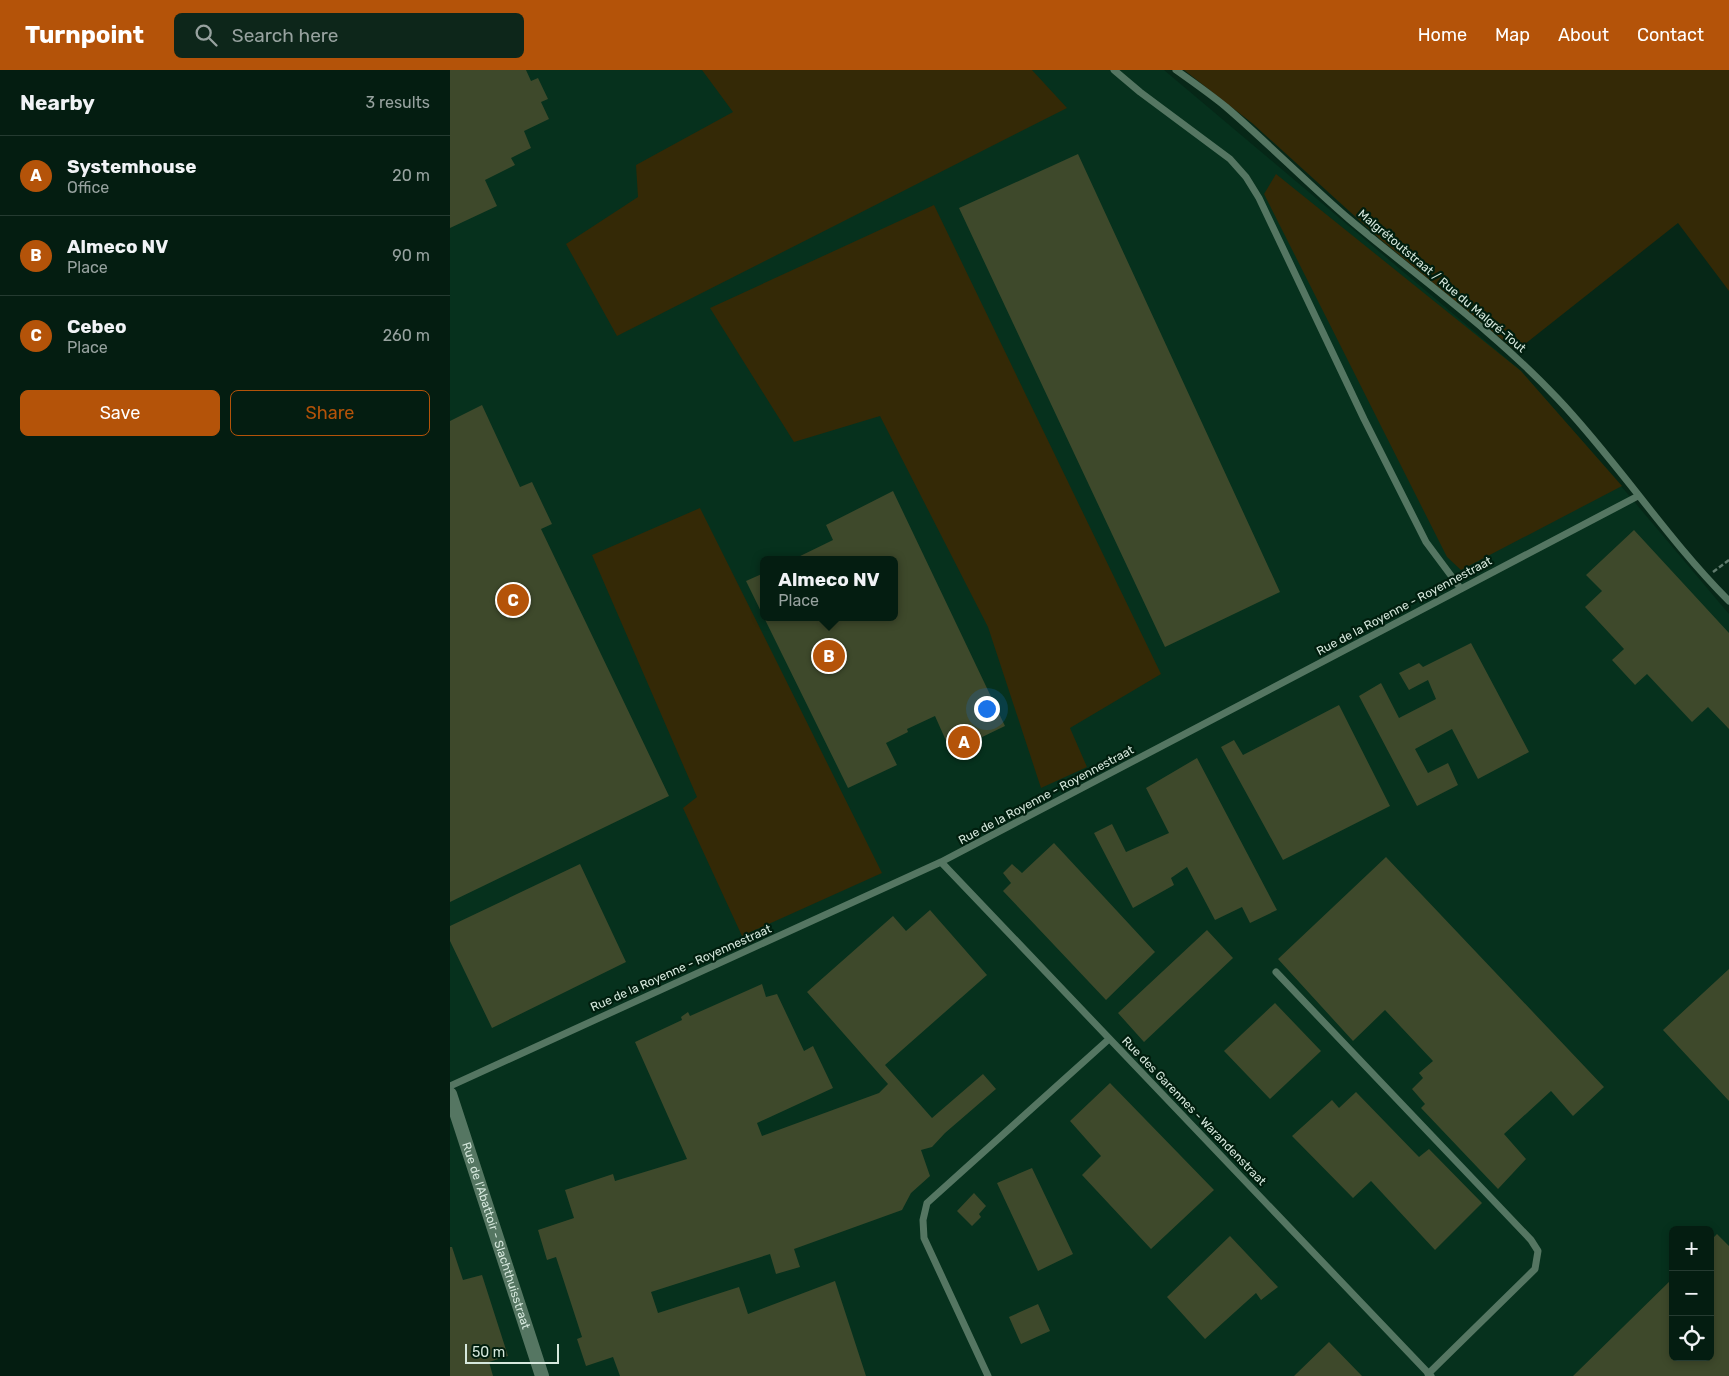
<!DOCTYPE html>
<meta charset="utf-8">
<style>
body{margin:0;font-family:Rubik,sans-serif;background:#0d261a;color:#f1f3f6}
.controls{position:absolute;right:15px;bottom:15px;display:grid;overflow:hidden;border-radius:8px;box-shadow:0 2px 8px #0003}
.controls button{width:45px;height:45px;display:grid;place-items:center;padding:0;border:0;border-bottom:1px solid #253b31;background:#041d11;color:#f1f3f6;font:25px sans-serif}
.scale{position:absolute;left:15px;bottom:12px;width:94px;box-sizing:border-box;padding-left:5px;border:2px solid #d6e8dd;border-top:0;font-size:14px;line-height:18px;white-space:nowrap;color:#d6e8dd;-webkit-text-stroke:4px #001e0e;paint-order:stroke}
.you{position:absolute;left:536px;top:638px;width:18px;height:18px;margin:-12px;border:4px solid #fff;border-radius:50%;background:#1a73e8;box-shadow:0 0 0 8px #1a73e833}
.badge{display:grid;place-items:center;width:32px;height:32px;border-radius:50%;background:#b45309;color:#fff;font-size:16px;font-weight:700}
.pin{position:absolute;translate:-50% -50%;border:2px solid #fff;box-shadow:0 1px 5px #0006}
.popup{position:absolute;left:310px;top:486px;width:138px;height:65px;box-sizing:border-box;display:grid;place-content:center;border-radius:8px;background:#041d11;filter:drop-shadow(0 1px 4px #0005);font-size:16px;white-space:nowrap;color:#97a29f}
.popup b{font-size:19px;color:#f1f3f6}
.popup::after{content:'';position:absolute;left:50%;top:100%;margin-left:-10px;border:10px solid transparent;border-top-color:#041d11}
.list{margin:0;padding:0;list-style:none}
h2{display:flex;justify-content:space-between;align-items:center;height:65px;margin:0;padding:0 20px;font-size:21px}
h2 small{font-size:16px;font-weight:400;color:#97a29f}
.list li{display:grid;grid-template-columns:32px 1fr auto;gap:15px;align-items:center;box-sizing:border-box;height:80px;padding:0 20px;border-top:1px solid #253b31}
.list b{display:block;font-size:19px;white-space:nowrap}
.list p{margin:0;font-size:16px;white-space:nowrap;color:#97a29f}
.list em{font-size:16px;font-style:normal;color:#97a29f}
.actions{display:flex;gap:10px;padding:15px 20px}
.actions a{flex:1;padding:11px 0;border:1px solid #b45309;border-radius:8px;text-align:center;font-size:18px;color:#b45309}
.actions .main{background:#b45309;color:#fff}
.icon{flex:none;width:28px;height:28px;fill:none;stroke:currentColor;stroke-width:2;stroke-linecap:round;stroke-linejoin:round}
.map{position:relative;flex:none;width:1279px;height:1306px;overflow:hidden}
header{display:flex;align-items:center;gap:30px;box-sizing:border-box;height:70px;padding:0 25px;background:#b45309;color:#fff}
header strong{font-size:24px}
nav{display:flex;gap:28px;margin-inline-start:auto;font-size:18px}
.search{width:350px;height:45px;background:#0d261a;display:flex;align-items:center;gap:12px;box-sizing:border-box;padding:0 18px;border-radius:8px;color:#97a29f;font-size:19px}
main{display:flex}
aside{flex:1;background:#041d11}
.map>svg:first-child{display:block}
.built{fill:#06311d;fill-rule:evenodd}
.green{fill:#342906}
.building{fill:#3e492b}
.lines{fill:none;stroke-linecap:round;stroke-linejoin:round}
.path{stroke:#607b6d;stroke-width:2.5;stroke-dasharray:5 2.5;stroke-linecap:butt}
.lane{stroke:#557662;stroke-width:7}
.street{stroke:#557662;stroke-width:14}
.labels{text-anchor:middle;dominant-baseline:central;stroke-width:4.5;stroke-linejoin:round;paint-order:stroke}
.street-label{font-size:12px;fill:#d6e8dd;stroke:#001e0e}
</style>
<header>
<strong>Turnpoint</strong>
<div class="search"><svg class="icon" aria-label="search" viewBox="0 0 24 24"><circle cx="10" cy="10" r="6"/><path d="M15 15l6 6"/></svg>Search here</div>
<nav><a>Home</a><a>Map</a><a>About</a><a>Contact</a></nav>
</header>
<main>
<aside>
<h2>Nearby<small>3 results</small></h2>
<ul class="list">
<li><span class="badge">A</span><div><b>Systemhouse</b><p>Office</p></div><em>20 m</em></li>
<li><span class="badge">B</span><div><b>Almeco NV</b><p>Place</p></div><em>90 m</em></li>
<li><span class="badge">C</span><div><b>Cebeo</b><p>Place</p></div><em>260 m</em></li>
</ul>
<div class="actions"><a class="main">Save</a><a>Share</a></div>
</aside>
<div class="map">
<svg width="1279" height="1306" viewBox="0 0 1279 1306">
<rect width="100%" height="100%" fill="#062717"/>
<path class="built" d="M 0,0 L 714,0 L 1071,301 L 1155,397 L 1279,544 L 1279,1306 L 0,1306 ZM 314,490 L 444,490 L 444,547 L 314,547 ZM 1223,1160 L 1260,1160 L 1260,1287 L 1223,1287 Z"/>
<path class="green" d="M 252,0 L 582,0 L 617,38 L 167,266 L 116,174 L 188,127 L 186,95 L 283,42 Z
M 734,0 L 1279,0 L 1279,221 L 1228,153 L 1066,281 L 931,170 L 802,53 Z
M 826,104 L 1071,301 L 1172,416 L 1011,500 L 997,487 L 814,124 Z
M 484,135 L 711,604 L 620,658 L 637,697 L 591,718 L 538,557 L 430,346 L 344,372 L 260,238 Z
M 250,438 L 432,803 L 292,866 L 233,738 L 247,727 L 142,485 Z"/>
<path class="building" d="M 0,0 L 76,0 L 81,11 L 88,8 L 98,29 L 91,32 L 99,49 L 74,61 L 81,78 L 61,88 L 65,95 L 35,110 L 47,136 L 0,158 Z
M 628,84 L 830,522 L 715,577 L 509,138 Z
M 32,335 L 70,417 L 82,412 L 102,454 L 91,459 L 219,726 L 0,832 L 0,351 Z
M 443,421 L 555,656 L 501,682 L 485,646 L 457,659 L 458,662 L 436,673 L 447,695 L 398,718 L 296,511 L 314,503 L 314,547 L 444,547 L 444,490 L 342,490 L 383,470 L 376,455 Z
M 1184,460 L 1279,563 L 1279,659 L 1258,637 L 1242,652 L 1197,604 L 1185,615 L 1162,590 L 1174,579 L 1135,537 L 1152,521 L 1136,505 Z
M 1021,573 L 1079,682 L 1028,709 L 1002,659 L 965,679 L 978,703 L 998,693 L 1008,715 L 967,736 L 909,626 L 931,613 L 949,648 L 986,629 L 978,610 L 959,620 L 949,603 L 969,593 L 973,597 Z
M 889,635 L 940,736 L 833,790 L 771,677 L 784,670 L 793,685 Z
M 747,688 L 827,840 L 800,853 L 792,837 L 765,850 L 737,797 L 721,808 L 724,815 L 683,838 L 644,763 L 662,754 L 676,782 L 719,763 L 696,718 Z
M 604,773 L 705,882 L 656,930 L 553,821 L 561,813 L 553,803 L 562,794 L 572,803 Z
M 936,787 L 1154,1017 L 1123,1046 L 1101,1021 L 1054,1064 L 1076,1089 L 1048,1119 L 971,1038 L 975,1034 L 962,1019 L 973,1008 L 969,1003 L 983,991 L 935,940 L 903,971 L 828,889 Z
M 130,794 L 176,892 L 42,958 L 0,871 L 0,856 Z
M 480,840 L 537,905 L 435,995 L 482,1048 L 533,1004 L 546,1019 L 495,1063 L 482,1077 L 471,1080 L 480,1106 L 461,1123 L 452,1140 L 344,1179 L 350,1197 L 326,1204 L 320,1184 L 201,1222 L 208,1243 L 289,1217 L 298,1244 L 385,1211 L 416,1306 L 170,1306 L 163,1287 L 136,1296 L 127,1269 L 132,1267 L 106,1187 L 97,1190 L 88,1160 L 124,1148 L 115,1120 L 163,1104 L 165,1111 L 237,1089 L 185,972 L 232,950 L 231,947 L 238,942 L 240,946 L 312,914 L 316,927 L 327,924 L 354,981 L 363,976 L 383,1018 L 307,1053 L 312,1066 L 429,1023 L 438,1014 L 357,922 L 443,846 L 456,861 Z
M 757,860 L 783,888 L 694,972 L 668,943 Z
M 1279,899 L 1279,1031 L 1213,960 Z
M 825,933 L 871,981 L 820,1029 L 774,981 Z
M 660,1013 L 764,1120 L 701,1179 L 632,1105 L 651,1086 L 620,1051 Z
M 906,1022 L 969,1087 L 979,1079 L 1032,1133 L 985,1180 L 921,1111 L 903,1128 L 842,1066 L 882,1030 L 889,1038 Z
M 582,1098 L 623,1184 L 588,1201 L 547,1113 Z
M 524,1123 L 536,1136 L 529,1144 L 531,1147 L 522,1156 L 507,1141 Z
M 1267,1164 L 1279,1176 L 1279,1306 L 1123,1306 L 1223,1208 L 1223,1287 L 1260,1287 L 1260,1171 Z
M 780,1166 L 828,1217 L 811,1230 L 806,1223 L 755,1269 L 717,1227 Z
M 0,1177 L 2,1177 L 13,1210 L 32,1205 L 58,1286 L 39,1292 L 43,1306 L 0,1306 Z
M 588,1234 L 600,1261 L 571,1274 L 559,1247 Z
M 879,1272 L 912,1306 L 844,1306 Z"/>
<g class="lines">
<path class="path" d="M 1263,502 L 1279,490"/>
<path class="lane" d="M 664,0 L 690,22 L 780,89 L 796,107 L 809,128 L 914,349 L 976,472 L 1011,519
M 726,0 C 743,12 760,24 776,37 C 818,73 857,113 899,149 C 969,208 1044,261 1107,328 C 1168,392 1216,468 1279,531
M 491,792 L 981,1306
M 826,902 L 1081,1170 L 1088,1181 L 1085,1199 L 978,1304
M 0,1016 L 491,792 L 1188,426
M 538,1306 L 474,1168 L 473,1150 L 477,1133 L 659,969"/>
<path class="street" id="s1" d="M 0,1024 L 92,1306"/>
</g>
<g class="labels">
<g class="street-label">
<text transform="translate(992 211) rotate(40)">Malgrétoutstraat / Rue du Malgré-Tout</text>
<text transform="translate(954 536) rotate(-28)">Rue de la Royenne - Royennestraat</text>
<text transform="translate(596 725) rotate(-28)">Rue de la Royenne - Royennestraat</text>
<text transform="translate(231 898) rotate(-24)">Rue de la Royenne - Royennestraat</text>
<text transform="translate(744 1041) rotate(46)">Rue des Garennes - Warandenstraat</text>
<text stroke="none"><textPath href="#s1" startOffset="149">Rue de l'Abattoir - Slachthuisstraat</textPath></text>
</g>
</g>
</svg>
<div class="controls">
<button>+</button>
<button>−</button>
<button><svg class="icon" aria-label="locate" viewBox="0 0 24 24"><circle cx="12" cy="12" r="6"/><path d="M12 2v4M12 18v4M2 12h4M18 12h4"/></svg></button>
</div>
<div class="scale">50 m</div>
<div class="you"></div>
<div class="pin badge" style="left:514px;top:672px">A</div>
<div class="pin badge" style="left:379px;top:586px">B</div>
<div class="popup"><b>Almeco NV</b>Place</div>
<div class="pin badge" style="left:63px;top:530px">C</div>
</div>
</main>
